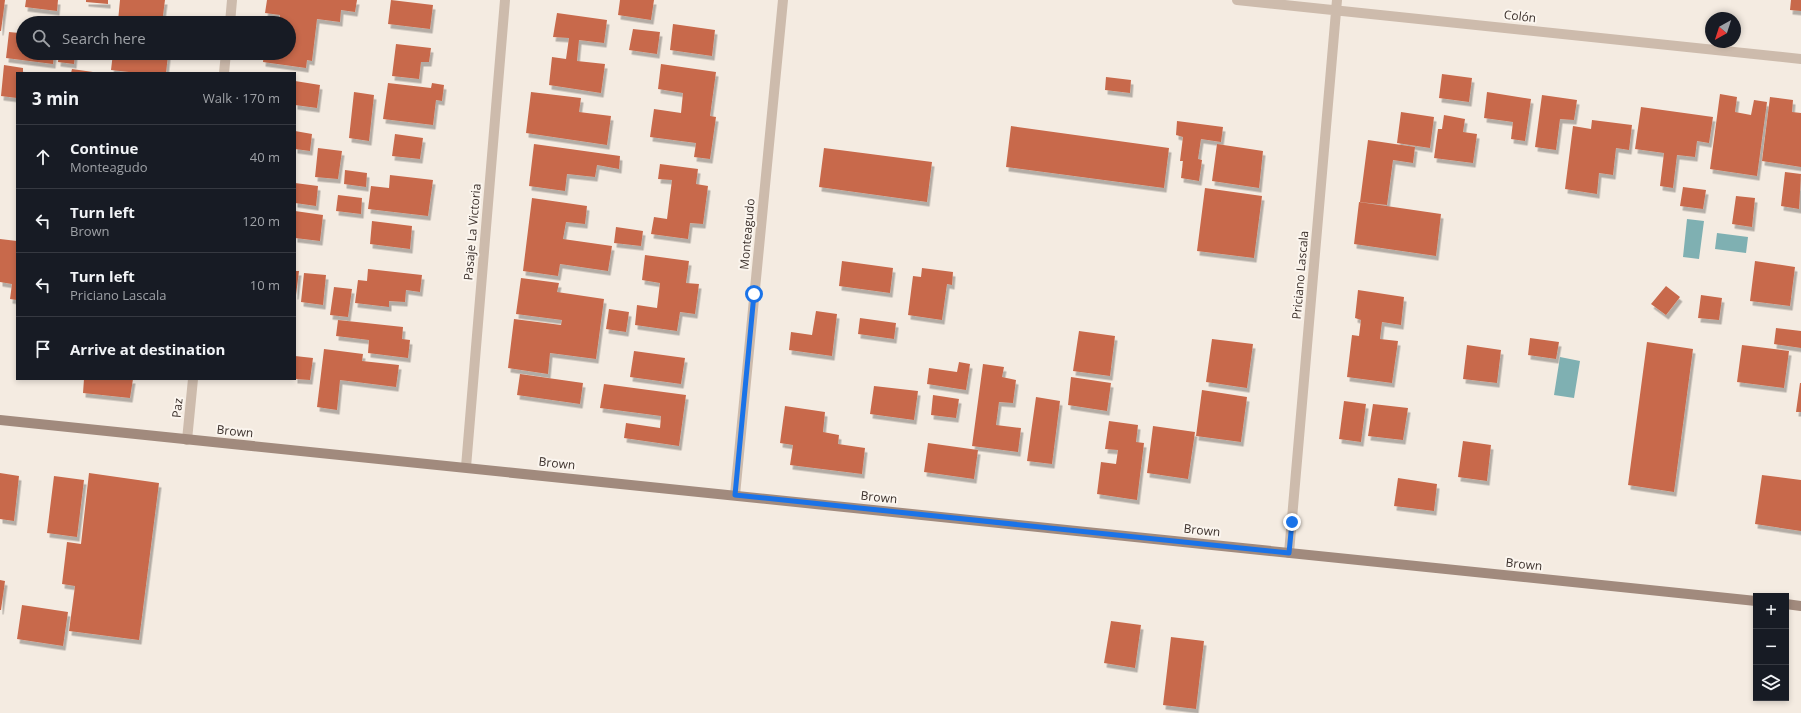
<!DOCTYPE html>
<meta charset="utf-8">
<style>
body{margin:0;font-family:"Open Sans",sans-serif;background:#242831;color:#f1f3f6}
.controls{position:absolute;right:12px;bottom:12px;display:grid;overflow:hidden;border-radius:0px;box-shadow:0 2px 6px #0003}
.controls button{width:36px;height:36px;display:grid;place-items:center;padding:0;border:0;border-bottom:1px solid #363941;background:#171b24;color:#f1f3f6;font:20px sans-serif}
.compass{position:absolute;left:1705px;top:12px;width:36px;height:36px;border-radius:50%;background:#171b24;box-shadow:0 2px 6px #0003;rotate:219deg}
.stop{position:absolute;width:12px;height:12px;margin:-9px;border:3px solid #1a73e8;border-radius:50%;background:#fff}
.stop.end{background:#1a73e8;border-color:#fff;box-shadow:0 1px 4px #0008}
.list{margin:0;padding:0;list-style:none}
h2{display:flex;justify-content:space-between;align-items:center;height:52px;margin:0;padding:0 16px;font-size:17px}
h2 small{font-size:13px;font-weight:400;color:#9ea1a6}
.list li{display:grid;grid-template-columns:26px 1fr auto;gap:12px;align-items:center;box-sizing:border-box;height:64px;padding:0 16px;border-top:1px solid #363941}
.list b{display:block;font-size:15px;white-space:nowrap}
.list p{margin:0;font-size:13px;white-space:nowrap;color:#9ea1a6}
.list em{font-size:13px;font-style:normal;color:#9ea1a6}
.icon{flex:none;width:22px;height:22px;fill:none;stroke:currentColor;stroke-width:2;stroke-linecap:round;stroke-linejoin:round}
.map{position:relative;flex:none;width:1801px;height:713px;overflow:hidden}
.search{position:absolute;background:#171b24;box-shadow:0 2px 6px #0003;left:16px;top:16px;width:280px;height:44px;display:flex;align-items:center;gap:10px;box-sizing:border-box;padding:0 14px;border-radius:22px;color:#9ea1a6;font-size:15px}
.panel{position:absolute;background:#171b24;box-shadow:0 2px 6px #0003;left:16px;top:72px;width:280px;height:308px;border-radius:0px}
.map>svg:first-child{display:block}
.water{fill:#7fb0b2}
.building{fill:#c8694b;filter:url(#shadow)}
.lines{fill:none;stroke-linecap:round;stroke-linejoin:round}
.street{stroke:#cdbbac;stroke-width:10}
.secondary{stroke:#a18a7d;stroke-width:10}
.route{stroke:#1a73e8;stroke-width:5}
.labels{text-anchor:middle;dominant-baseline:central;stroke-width:4;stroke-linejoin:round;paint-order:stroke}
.street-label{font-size:12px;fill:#3b302b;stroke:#fbf5ee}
</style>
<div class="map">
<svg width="1801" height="713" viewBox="0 0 1801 713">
<defs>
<filter id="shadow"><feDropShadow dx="2.5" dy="4.5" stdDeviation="0" flood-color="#0004"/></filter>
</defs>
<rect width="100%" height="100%" fill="#f4ebe1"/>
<path class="water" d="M 1687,219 L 1704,221 L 1699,259 L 1683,257 Z
M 1717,233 L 1748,237 L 1746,253 L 1715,249 Z
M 1560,357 L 1580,361 L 1574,398 L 1554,395 Z"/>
<path class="building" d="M 0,0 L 5,0 L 1,31 L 0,31 Z
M 26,0 L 58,0 L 57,11 L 25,7 Z
M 86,0 L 108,0 L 108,4 L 86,2 Z
M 120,0 L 165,0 L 162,23 L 118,21 Z
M 267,0 L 357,0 L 355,12 L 341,10 L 340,22 L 317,19 L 312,61 L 307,60 L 306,68 L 263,62 L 264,53 L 289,53 L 289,23 L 279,23 L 280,15 L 265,13 Z
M 391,0 L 433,5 L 430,29 L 388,24 Z
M 620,0 L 654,0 L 651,20 L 618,15 Z
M 1791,0 L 1801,0 L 1801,11 L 1790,10 Z
M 557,13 L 607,20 L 604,43 L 579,40 L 577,61 L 605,64 L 601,93 L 549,85 L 552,57 L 566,59 L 569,38 L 553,37 Z
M 673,24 L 715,30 L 712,56 L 670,50 Z
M 633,29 L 660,32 L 657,54 L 629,50 Z
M 9,32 L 19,33 L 18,41 L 23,42 L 23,53 L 54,53 L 53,64 L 6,58 Z
M 396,44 L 431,48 L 429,62 L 421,62 L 419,79 L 392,76 Z
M 59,53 L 75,53 L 74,64 L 58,62 Z
M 113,53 L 149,53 L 168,55 L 166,73 L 138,73 L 111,70 Z
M 661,64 L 716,72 L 710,116 L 716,117 L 710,159 L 694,157 L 696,143 L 650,137 L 654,109 L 681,113 L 683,93 L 658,89 Z
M 4,65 L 23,68 L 23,73 L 17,73 L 17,98 L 1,96 Z
M 72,69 L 93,72 L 93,73 L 71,73 Z
M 1442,74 L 1472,78 L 1469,102 L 1439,98 Z
M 1106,77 L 1131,80 L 1130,93 L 1105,90 Z
M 295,81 L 320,85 L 317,108 L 295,105 Z
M 388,83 L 431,88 L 432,83 L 444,85 L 442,101 L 436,100 L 433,125 L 383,119 Z
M 354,92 L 374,95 L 369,141 L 349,138 Z
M 531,92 L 581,98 L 579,112 L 611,116 L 607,145 L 526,133 Z
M 1487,92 L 1531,99 L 1525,141 L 1511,139 L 1513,122 L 1484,118 Z
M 1720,94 L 1737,97 L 1735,112 L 1751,115 L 1754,100 L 1767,102 L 1757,176 L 1710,169 Z
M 1542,95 L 1577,100 L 1574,120 L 1560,119 L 1556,150 L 1535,147 Z
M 1770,97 L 1793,100 L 1792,112 L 1801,113 L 1801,167 L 1762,161 Z
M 1641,107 L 1713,117 L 1709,143 L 1697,141 L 1695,157 L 1677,155 L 1673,188 L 1660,186 L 1664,153 L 1635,149 Z
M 1401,112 L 1434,117 L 1430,148 L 1397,143 Z
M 1444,115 L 1465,119 L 1463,132 L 1477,134 L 1473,163 L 1434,158 L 1438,129 L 1442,129 Z
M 1592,120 L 1632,125 L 1629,150 L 1616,148 L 1613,175 L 1599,173 L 1597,194 L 1565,189 L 1573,126 L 1591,129 Z
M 1177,121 L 1223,127 L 1221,142 L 1201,139 L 1198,159 L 1202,160 L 1199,181 L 1181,178 L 1183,161 L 1180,161 L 1183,137 L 1176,135 Z
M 1011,126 L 1169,148 L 1164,188 L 1006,167 Z
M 295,131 L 312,134 L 310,151 L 295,149 Z
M 395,134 L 423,138 L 420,159 L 392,156 Z
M 1368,140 L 1415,147 L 1413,163 L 1393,160 L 1387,205 L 1360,202 Z
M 534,144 L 620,156 L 619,169 L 597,165 L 595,177 L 567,174 L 565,191 L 529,186 Z
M 1217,144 L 1263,151 L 1259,188 L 1212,181 Z
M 318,148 L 342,151 L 338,179 L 315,177 Z
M 824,148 L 932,162 L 927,202 L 819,187 Z
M 660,164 L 698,169 L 696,184 L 708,186 L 703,224 L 690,223 L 688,239 L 651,234 L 654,217 L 667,219 L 672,180 L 658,179 Z
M 345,170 L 367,173 L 366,187 L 344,184 Z
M 1785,172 L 1801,174 L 1799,209 L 1781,206 Z
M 390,175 L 433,180 L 428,216 L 368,209 L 371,186 L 389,188 Z
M 295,183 L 318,186 L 316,206 L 295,203 Z
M 1683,187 L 1706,190 L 1703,209 L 1680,206 Z
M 1205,188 L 1262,196 L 1254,258 L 1197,251 Z
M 338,195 L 362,198 L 361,214 L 336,211 Z
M 1736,196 L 1755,198 L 1752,227 L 1732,224 Z
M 532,198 L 587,206 L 585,224 L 566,222 L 563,239 L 612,246 L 608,271 L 560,264 L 558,276 L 523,271 Z
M 1359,202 L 1441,214 L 1436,256 L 1354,244 Z
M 295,211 L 323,215 L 320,241 L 295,238 Z
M 372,221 L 412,226 L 410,249 L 370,244 Z
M 616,227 L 643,231 L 641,246 L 614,243 Z
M 0,239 L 17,241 L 17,300 L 10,299 L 12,284 L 0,282 Z
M 645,255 L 689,261 L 686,283 L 699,284 L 695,314 L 680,312 L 677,331 L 635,325 L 637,305 L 657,308 L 660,283 L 642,280 Z
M 842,261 L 893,268 L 890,293 L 839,286 Z
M 1755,261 L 1795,267 L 1790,306 L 1750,301 Z
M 922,268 L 953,272 L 952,285 L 947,284 L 942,320 L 908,315 L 913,276 L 921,277 Z
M 368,269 L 422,275 L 420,292 L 406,290 L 405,302 L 389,301 L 389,307 L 355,303 L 358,280 L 367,281 Z
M 295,271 L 299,271 L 296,295 L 295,295 Z
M 304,273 L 326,275 L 323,305 L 301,302 Z
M 521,278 L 559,283 L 557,292 L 604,299 L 596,359 L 550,353 L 548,374 L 508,368 L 514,319 L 561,325 L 562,320 L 516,314 Z
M 1666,286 L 1680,297 L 1666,315 L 1651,304 Z
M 334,287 L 352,289 L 348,317 L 330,315 Z
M 1358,290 L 1404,297 L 1401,325 L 1382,322 L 1380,339 L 1398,341 L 1392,383 L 1347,377 L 1352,335 L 1359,336 L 1361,320 L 1355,318 Z
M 1701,295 L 1722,298 L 1719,320 L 1698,318 Z
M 609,309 L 629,312 L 626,332 L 606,329 Z
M 816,311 L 837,314 L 832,356 L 789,350 L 791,332 L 812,335 Z
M 860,318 L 896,323 L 894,339 L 858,334 Z
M 338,320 L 403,327 L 402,339 L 410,340 L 408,358 L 368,353 L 369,340 L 336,336 Z
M 1776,328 L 1801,331 L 1801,348 L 1774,344 Z
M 1079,331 L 1115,336 L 1110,376 L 1073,371 Z
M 1530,338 L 1559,342 L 1556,359 L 1528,355 Z
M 1212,339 L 1253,344 L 1247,388 L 1206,382 Z
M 1647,342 L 1693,349 L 1674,492 L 1628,485 Z
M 1467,345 L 1501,350 L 1497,383 L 1463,379 Z
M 1742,345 L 1789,351 L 1784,388 L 1737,382 Z
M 324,349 L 363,354 L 362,361 L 399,365 L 396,387 L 340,380 L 337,410 L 317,407 Z
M 634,351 L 685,358 L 681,384 L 630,377 Z
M 295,356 L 313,358 L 310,380 L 295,379 Z
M 959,362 L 970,364 L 966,390 L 927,384 L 929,368 L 957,372 Z
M 983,364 L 1004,367 L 1002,377 L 1016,380 L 1013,403 L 999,402 L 996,425 L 1021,428 L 1018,452 L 972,446 Z
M 520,374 L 583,383 L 580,404 L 517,395 Z
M 1071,377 L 1111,383 L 1107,411 L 1068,405 Z
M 84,379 L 133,379 L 130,398 L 83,393 Z
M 1800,383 L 1801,383 L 1801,412 L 1796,412 Z
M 604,384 L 686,395 L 679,446 L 624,438 L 626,423 L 660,428 L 661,416 L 600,408 Z
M 874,386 L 918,391 L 914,420 L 870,414 Z
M 1202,390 L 1247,397 L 1241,442 L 1196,436 Z
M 933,395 L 959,399 L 956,418 L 931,415 Z
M 1036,397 L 1060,401 L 1052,464 L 1027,461 Z
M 1344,401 L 1366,404 L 1361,442 L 1339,439 Z
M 1373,404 L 1408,408 L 1403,440 L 1368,436 Z
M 785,406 L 825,412 L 823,432 L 839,435 L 838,444 L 865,448 L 862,474 L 790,465 L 793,445 L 780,443 Z
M 1109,421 L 1138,425 L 1136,442 L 1144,443 L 1137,500 L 1097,494 L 1101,462 L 1116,464 L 1118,450 L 1105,449 Z
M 1153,426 L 1195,432 L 1188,479 L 1147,473 Z
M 1463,441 L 1491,445 L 1487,481 L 1458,477 Z
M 928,443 L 978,450 L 974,479 L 924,472 Z
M 0,473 L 19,476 L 14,521 L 0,519 Z
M 89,473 L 159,483 L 139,640 L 69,631 L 75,586 L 62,584 L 67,542 L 81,544 Z
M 1762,475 L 1801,480 L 1801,531 L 1755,524 Z
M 54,476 L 84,480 L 77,537 L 47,533 Z
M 1398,478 L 1437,484 L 1434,511 L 1394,506 Z
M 0,580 L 5,581 L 1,610 L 0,610 Z
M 22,605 L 68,612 L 63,646 L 17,639 Z
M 1111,621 L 1141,625 L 1135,668 L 1104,663 Z
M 1171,637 L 1204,641 L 1196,709 L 1163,705 Z"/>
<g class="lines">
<path class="street" d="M 1237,0 L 1801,59
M 230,23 L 232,0
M 224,73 L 226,53
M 187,440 L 193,379
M 466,467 L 505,0
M 735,495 L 783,0
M 1289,553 L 1337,0"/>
<path class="secondary" d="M 0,420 L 1756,601
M 1786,604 L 1801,606"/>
</g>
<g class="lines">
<path class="route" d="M 754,294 L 735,495 L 1289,553 L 1292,522"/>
</g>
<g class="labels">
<g class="street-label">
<text transform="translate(1520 16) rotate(6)">Colón</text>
<text transform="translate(472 232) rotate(-85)">Pasaje La Victoria</text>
<text transform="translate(747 234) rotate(-85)">Monteagudo</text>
<text transform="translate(1300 275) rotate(-85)">Priciano Lascala</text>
<text transform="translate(177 408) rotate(-84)">Paz</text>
<text transform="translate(235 431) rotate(6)">Brown</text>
<text transform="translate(557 463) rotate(6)">Brown</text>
<text transform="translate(879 497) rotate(6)">Brown</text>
<text transform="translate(1202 530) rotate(6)">Brown</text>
<text transform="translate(1524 564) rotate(6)">Brown</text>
</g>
</g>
</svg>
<div class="controls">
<button>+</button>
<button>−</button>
<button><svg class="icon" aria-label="layers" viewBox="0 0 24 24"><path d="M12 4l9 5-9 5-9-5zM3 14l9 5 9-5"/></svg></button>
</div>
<svg class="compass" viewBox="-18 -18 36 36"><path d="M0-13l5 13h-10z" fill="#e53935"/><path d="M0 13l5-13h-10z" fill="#9ea1a6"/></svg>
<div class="stop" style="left:754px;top:294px"></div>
<div class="stop end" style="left:1292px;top:522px"></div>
<div class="search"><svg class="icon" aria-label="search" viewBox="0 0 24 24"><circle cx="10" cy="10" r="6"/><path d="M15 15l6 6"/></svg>Search here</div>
<section class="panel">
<h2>3 min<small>Walk · 170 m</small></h2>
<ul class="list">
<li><svg class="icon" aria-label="ahead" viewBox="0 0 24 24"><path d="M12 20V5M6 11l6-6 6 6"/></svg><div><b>Continue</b><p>Monteagudo</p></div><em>40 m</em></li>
<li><svg class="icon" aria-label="left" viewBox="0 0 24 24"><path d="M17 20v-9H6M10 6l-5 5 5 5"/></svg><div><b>Turn left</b><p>Brown</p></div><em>120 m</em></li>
<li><svg class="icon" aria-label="left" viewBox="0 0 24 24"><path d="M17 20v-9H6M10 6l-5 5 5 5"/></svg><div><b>Turn left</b><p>Priciano Lascala</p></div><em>10 m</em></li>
<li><svg class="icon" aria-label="arrive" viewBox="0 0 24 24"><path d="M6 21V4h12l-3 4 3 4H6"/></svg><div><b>Arrive at destination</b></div></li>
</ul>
</section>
</div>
